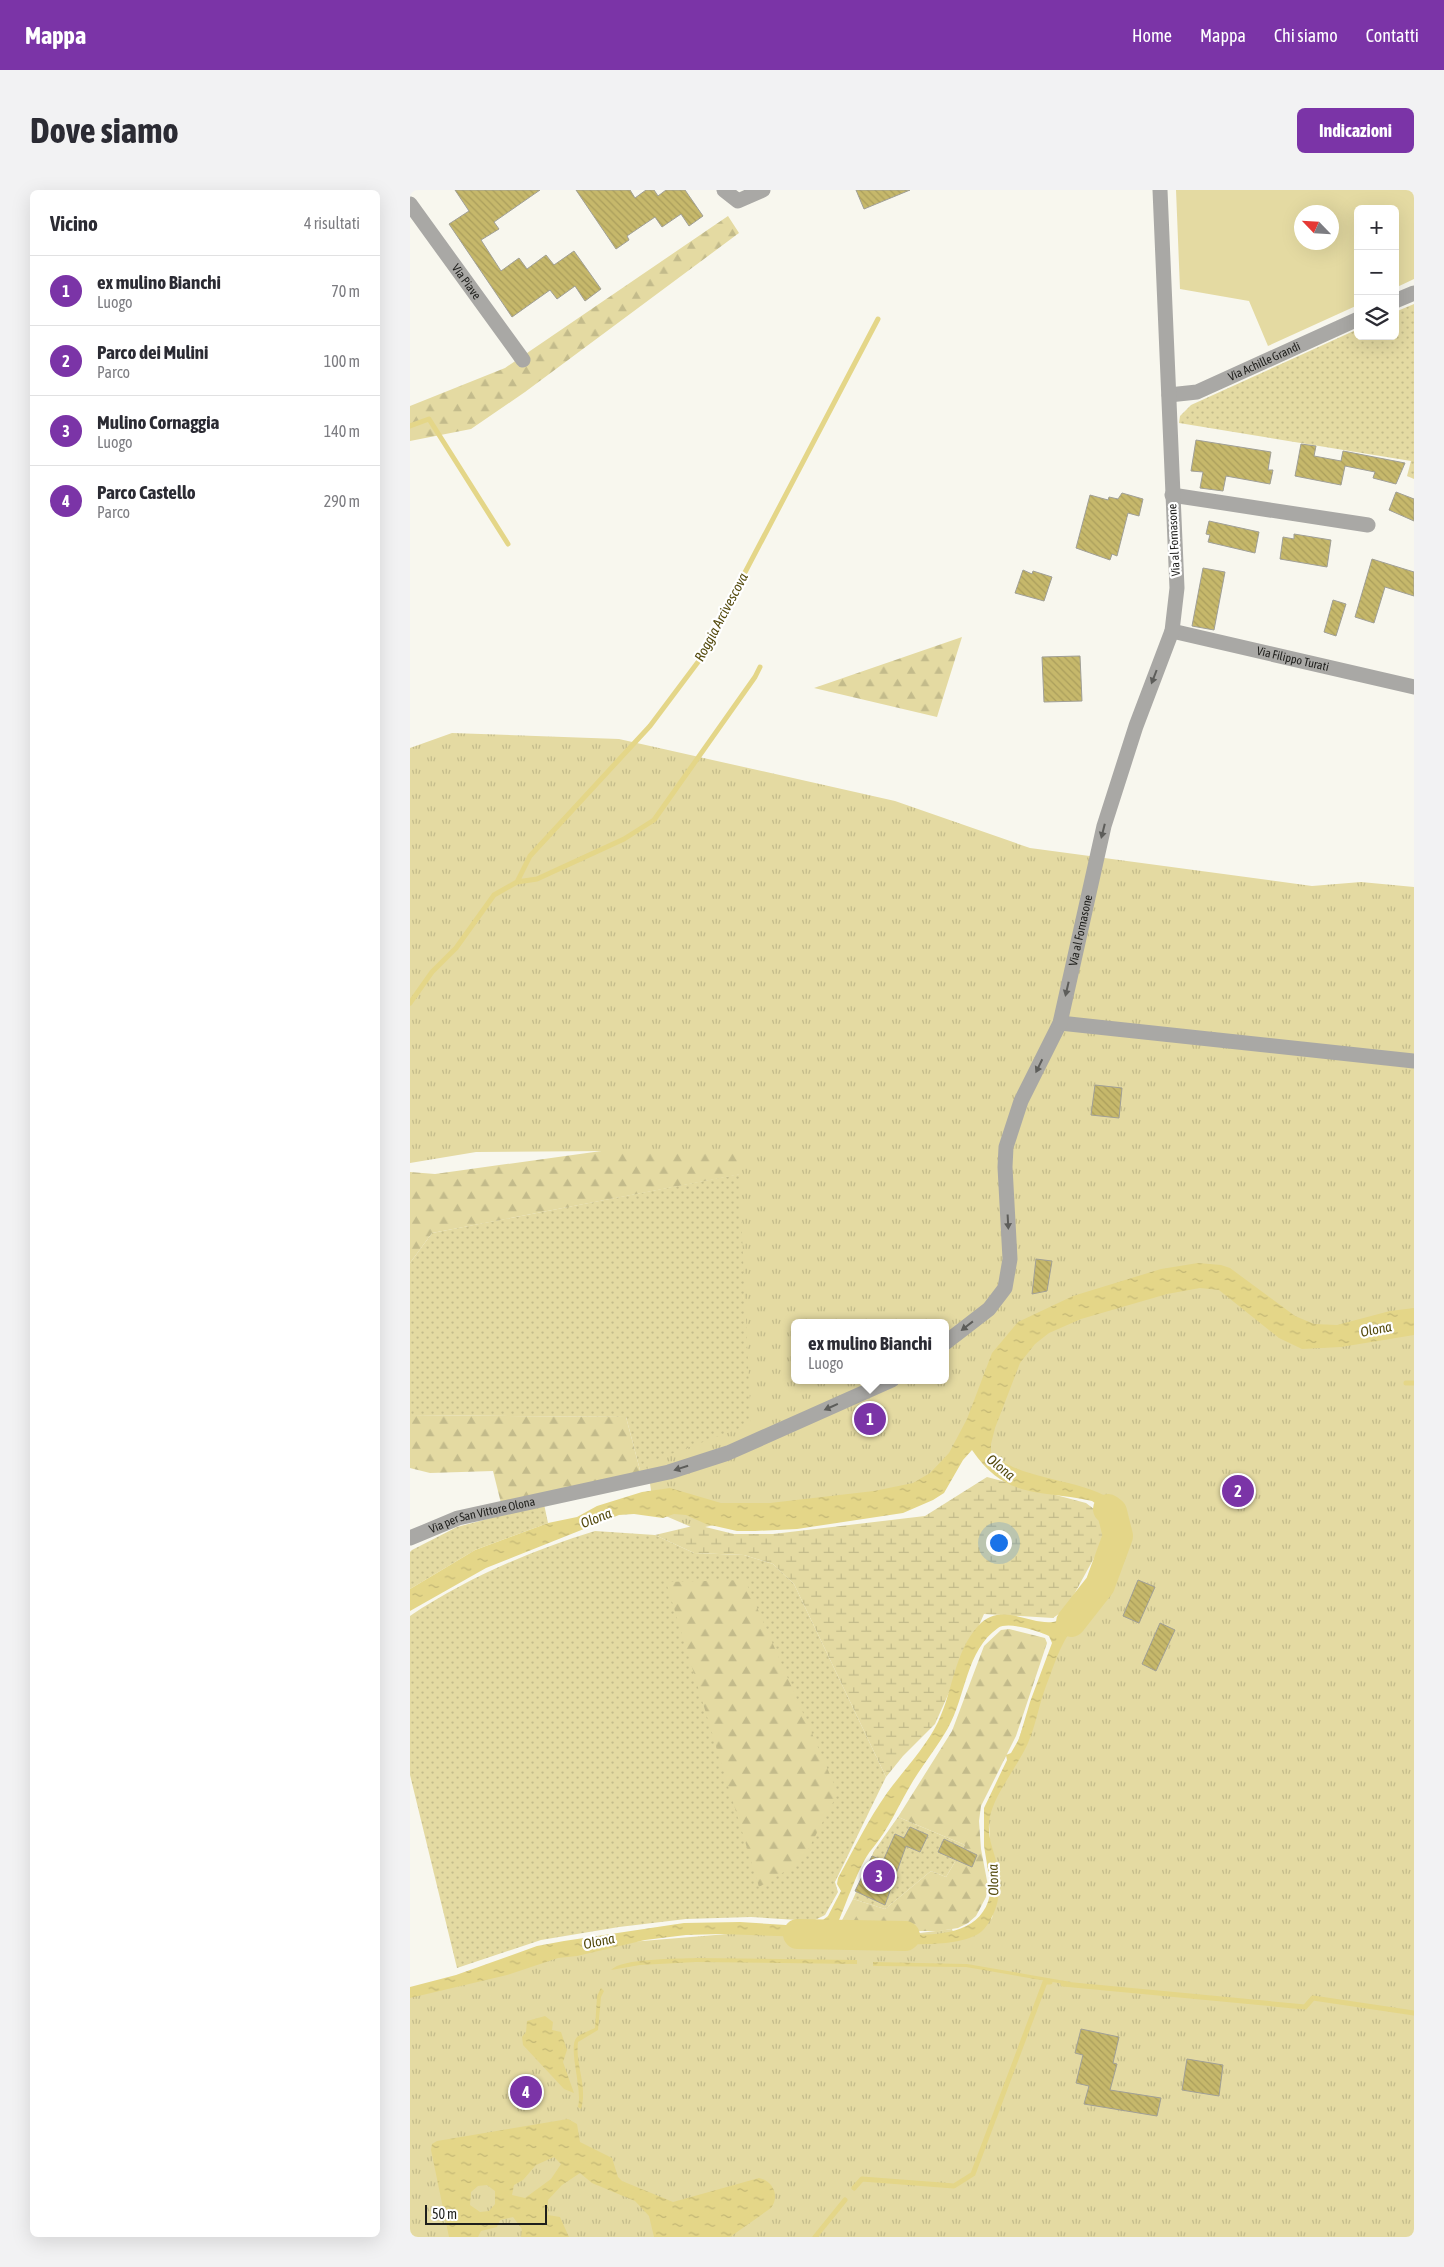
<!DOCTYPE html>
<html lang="it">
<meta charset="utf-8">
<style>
body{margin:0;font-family:"Asap Condensed",sans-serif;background:#f2f2f3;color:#2b2b33}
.controls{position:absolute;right:15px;top:15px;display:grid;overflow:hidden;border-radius:8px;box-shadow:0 5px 20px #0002}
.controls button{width:45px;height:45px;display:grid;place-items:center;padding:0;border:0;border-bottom:1px solid #e1e1e2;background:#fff;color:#2b2b33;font:25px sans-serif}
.compass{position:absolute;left:884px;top:15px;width:45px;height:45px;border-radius:50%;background:#fff;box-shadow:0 5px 20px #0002;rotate:295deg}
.scale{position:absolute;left:15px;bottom:12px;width:122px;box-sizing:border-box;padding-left:5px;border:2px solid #1f1f1c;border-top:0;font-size:14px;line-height:18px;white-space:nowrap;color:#1f1f1c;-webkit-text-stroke:4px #fff;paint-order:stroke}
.you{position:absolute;left:588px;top:1352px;width:18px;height:18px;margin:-12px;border:4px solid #fff;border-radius:50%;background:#1a73e8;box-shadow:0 0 0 8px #1a73e833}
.badge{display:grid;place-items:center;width:32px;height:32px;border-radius:50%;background:#7b34a7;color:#fff;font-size:16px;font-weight:700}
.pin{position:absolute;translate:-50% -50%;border:2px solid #fff;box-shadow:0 1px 5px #0006}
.popup{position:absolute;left:381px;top:1129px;width:158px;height:65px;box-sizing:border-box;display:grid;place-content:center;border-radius:8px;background:#fff;filter:drop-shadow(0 1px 4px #0005);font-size:16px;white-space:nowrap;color:#7c7c81}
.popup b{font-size:19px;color:#2b2b33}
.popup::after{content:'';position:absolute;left:50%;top:100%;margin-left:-10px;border:10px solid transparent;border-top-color:#fff}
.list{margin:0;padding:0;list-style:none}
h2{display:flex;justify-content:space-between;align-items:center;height:65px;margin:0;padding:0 20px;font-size:21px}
h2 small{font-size:16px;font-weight:400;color:#7c7c81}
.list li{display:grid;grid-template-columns:32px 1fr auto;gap:15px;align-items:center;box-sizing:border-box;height:70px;padding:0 20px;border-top:1px solid #e1e1e2}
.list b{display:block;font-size:19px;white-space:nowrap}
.list p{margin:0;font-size:16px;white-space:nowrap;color:#7c7c81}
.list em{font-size:16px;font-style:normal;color:#7c7c81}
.icon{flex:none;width:28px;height:28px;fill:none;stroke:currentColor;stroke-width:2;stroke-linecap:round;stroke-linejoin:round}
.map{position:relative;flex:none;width:1004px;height:2047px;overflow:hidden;border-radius:8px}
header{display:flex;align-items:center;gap:30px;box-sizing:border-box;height:70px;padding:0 25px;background:#7b34a7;color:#fff}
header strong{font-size:24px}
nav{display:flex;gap:28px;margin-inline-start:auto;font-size:18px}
.intro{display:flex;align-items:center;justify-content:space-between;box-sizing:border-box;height:120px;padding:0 30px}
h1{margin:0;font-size:35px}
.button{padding:12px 22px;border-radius:8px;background:#7b34a7;color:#fff;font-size:18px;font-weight:700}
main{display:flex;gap:30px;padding:0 30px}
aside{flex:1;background:#fff;border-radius:8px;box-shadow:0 5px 20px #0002}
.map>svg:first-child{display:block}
.grass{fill:url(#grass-dots)}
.forest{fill:url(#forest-firs)}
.wetland{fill:url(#wetland-marsh)}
.park{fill:url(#park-tufts);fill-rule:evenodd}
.garden{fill:#e4daa2;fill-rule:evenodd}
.water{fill:url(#water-ripples);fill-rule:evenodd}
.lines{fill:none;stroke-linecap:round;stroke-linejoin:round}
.stream{stroke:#e4d688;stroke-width:5}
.river{stroke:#e4d688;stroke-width:30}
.building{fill:url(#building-back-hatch);stroke:#a09f96}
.street{stroke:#a9a8a5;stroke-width:15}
.oneway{fill:#5d5d5a}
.labels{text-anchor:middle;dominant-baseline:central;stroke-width:4.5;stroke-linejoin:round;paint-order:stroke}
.street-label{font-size:12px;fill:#1f1f1c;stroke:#fff}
.water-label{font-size:14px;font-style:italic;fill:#544a0d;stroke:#fff}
</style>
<header>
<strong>Mappa</strong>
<nav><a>Home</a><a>Mappa</a><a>Chi siamo</a><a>Contatti</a></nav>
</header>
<div class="intro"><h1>Dove siamo</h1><a class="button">Indicazioni</a></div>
<main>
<aside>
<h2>Vicino<small>4 risultati</small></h2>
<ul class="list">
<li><span class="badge">1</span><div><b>ex mulino Bianchi</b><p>Luogo</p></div><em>70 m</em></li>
<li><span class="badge">2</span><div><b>Parco dei Mulini</b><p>Parco</p></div><em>100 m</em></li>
<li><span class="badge">3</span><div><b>Mulino Cornaggia</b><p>Luogo</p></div><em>140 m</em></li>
<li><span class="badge">4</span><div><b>Parco Castello</b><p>Parco</p></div><em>290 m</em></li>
</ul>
</aside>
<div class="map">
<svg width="1004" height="2047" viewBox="0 0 1004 2047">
<defs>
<pattern id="grass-dots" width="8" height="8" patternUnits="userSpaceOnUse" patternTransform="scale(1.25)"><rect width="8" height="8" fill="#e4daa2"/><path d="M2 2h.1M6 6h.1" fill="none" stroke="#c3bb8b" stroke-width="1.8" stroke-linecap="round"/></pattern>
<pattern id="forest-firs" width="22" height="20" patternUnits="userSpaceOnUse" patternTransform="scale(1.25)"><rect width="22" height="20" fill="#e4daa2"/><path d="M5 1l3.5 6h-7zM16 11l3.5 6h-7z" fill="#c3bb8b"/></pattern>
<pattern id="wetland-marsh" width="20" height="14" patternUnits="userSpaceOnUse" patternTransform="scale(1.25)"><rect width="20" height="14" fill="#e4daa2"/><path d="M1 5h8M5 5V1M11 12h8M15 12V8" fill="none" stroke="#c3bb8b"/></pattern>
<pattern id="park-tufts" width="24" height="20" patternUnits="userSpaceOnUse" patternTransform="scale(1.25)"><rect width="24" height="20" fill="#e4daa2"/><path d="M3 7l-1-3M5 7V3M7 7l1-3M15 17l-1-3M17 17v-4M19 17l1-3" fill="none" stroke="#c3bb8b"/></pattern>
<pattern id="water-ripples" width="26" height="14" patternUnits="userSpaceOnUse" patternTransform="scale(1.25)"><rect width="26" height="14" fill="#e4d688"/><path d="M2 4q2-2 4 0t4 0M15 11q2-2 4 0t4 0" fill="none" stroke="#c3b775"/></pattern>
<pattern id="building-back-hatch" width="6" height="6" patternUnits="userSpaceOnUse" patternTransform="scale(1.25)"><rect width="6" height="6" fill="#c6b86b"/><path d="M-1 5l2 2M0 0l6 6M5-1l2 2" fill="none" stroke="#aa9e5c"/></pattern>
</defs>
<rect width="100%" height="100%" fill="#f8f7ee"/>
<path class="grass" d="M 1004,114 L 1004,289 L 997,286 L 1001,271 L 769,233 L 770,226 L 781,215 L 948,139 L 948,146 L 985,146 L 985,122 Z
M 340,982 L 364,1234 L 231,1284 L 216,1227 L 0,1225 L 0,1073 L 22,1043 Z
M 134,1314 L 138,1333 L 65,1360 L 0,1399 L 0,1362 L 2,1360 L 47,1337 Z
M 185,1341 L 245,1345 L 284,1363 L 334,1365 L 363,1374 L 384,1394 L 476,1587 L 425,1692 L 428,1702 L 415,1725 L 403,1731 L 341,1727 L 276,1729 L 209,1737 L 131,1750 L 47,1778 L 0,1585 L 0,1426 C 57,1388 120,1361 185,1341 Z
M 488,1627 L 555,1655 L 536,1687 L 521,1681 L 475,1719 L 443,1709 L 464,1661 Z"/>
<path class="forest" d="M 318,26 L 329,43 L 115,202 L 61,239 L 0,251 L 0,216 L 95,178 Z
M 552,447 L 527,527 L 404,498 Z
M 299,946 L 437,964 L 22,1043 L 0,1073 L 0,982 L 25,984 Z
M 0,1225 L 216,1227 L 231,1284 L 91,1313 L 83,1281 L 20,1283 L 0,1278 Z
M 335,1390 L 428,1603 L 392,1671 L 349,1697 L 256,1392 Z
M 599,1439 L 635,1448 L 637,1453 L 606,1546 L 571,1616 L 569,1631 L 571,1659 L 578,1696 L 576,1707 L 566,1726 L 558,1733 L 548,1738 L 529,1741 L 434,1741 L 430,1734 L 443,1709 L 475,1719 L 521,1681 L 536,1687 L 555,1655 L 488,1627 L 542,1541 L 574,1456 L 591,1440 Z"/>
<path class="wetland" d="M 577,1287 L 676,1313 L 692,1325 L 695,1348 L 656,1419 L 643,1428 L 574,1424 L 525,1534 L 493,1566 L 476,1587 L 384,1394 L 363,1374 L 334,1365 L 284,1363 L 245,1345 L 287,1335 L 324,1344 L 363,1344 L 515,1326 Z"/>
<path class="park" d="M 42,543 L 209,549 L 485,611 L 620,658 L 902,696 L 951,692 L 1004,697 L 1004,2047 L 0,2047 L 0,1799 L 220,1752 L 401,1737 L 502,1744 L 542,1739 L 546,1751 L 566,1742 L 582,1728 L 588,1704 L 582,1679 L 578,1620 L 594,1590 L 649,1436 L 681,1395 L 696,1365 L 698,1327 L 687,1312 L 594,1283 L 564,1255 L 488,1322 L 373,1320 L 286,1339 L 244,1321 L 237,1273 L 341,1234 L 328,960 L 66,962 L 0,973 L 0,558 ZM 385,1133 L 535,1133 L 535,1190 L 385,1190 Z"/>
<path class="garden" d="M 766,0 L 1004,0 L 1004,89 L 985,98 L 985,19 L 948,19 L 948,115 L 858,156 L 839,111 L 770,99 ZM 892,22 L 922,22 L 922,52 L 892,52 Z"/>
<path class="water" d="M 788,1073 L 811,1075 L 820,1078 L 885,1126 L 904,1134 L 927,1135 L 980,1121 L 1004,1118 L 1004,1145 L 931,1157 L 892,1159 L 869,1148 L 809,1100 L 790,1098 L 757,1104 L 671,1129 L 639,1143 L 625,1154 L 610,1173 L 585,1238 L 581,1254 L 581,1262 C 609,1294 694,1288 710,1320 C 718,1337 687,1399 678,1415 C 671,1428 662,1438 655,1450 C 647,1464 642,1481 636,1496 C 629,1514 626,1535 618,1553 C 607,1578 580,1609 579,1634 C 578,1650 585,1664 588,1678 C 592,1699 588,1723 574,1739 C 555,1761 480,1753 453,1752 L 454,1742 C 497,1743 575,1759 581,1698 L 574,1656 L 574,1618 L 597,1570 L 596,1565 L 601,1563 L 609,1549 L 620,1512 L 642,1453 L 639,1446 C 629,1441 598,1431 588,1438 C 556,1460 556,1506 538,1538 C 528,1556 514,1573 503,1591 C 489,1614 479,1639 462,1659 C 449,1674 436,1715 427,1735 L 427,1738 L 431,1739 L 428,1748 L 311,1744 L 276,1745 L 235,1750 L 167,1766 L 148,1768 L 97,1785 L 0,1808 L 0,1797 L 46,1785 L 127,1756 L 154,1751 L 274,1733 L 330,1732 L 376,1735 L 408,1734 L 418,1726 L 431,1701 L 427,1694 L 428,1688 C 444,1659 458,1630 477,1603 C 493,1581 516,1557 528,1532 C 543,1501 544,1463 568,1436 C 595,1406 632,1447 656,1426 C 677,1408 684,1377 695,1353 C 703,1336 697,1321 682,1311 C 630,1299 597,1311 562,1260 L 553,1270 L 534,1303 L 523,1310 L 493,1323 L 387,1339 L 345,1341 L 327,1341 L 296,1334 L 276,1325 L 264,1324 L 253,1328 L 224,1324 L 209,1325 L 76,1378 L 0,1421 L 0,1399 L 65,1360 L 138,1333 L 167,1327 L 187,1316 L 232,1302 L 260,1298 L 311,1313 L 360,1313 L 464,1301 L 503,1293 L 520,1283 L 539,1263 L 557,1229 L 582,1163 L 608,1132 L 663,1106 L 751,1079 Z
M 286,1768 L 447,1770 L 447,1774 L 286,1772 L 230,1775 L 201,1780 C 212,1768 268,1769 286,1768 Z
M 463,1772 L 557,1774 L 661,1792 L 660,1795 L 556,1777 L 463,1776 Z
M 191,1798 L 194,1801 L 191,1807 L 188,1840 L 168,1852 C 165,1875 178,1896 171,1919 L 168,1917 C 173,1898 157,1857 167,1847 C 172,1843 179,1841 185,1838 L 187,1806 Z
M 135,1826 L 143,1832 L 142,1840 L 151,1842 L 157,1860 L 153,1872 L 164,1903 L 154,1899 L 113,1855 L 112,1847 L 116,1842 L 117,1831 Z
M 158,1929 L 167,1934 L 170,1952 L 202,1968 L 208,1987 L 212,1991 L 263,2012 L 349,1988 C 363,1991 370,2006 361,2018 L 320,2047 L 244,2047 L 239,2026 L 225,2011 L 182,1993 L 170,1983 L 152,1995 L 138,2010 L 138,2025 L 150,2027 L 159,2047 L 111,2047 L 112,2039 L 103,2027 L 90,2030 L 87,2037 L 71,2041 L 68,2047 L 39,2047 L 21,1960 L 22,1954 L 27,1951 ZM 144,1967 L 151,1974 L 141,1989 L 115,2008 L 102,2005 L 104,1995 L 113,1990 L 126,1975 ZM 68,1996 L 77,1995 L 85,2001 L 85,2014 L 79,2021 L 70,2022 L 60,2015 L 61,2002 Z"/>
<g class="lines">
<path class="stream" d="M 0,236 L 19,229 L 98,354
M 107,692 L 120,666 L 240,536 L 288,472 L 468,129
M 0,813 L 22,782 L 46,758 L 84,705 L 107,692 L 127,689 L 214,649 L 244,630 L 345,487 L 350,477
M 996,1193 L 1004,1193
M 653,1794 L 895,1817 L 903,1808 L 1004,1823
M 444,1998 L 452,1989 L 544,1996 L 563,1984 L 635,1792 L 640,1792
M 405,2047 L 435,2010"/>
<path class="river" d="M 661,1432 L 690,1395 L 708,1346 L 702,1322 L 698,1319
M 388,1744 L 495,1746"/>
</g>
<path class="building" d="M 45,0 L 130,0 L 84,32 L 89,39 L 71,50 L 91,81 L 109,68 L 117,79 L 136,65 L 144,75 L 164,61 L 191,99 L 175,111 L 165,96 L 147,109 L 140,100 L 102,127 L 39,34 L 59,21 Z
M 166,0 L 220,0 L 225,8 L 236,0 L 244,0 L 248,6 L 256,0 L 275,0 L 293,26 L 279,36 L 271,24 L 252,37 L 245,27 L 217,46 L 219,50 L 206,59 Z
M 446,0 L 500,0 L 454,19 Z
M 786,250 L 861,262 L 858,280 L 863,280 L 860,294 L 816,286 L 813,301 L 790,298 L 793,282 L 781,281 Z
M 891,254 L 906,256 L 904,266 L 931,271 L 933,261 L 995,273 L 986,294 L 963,288 L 965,282 L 935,276 L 931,295 L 885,286 Z
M 986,302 L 1004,309 L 1004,331 L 979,320 Z
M 712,303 L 733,309 L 729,326 L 718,323 L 707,366 L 702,364 L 700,370 L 666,358 L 680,305 L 698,310 L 699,307 L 708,309 Z
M 799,331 L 849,342 L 845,363 L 798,352 L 800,345 L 796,344 Z
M 884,344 L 921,350 L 917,377 L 870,369 L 873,347 L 884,349 Z
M 962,369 L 1004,382 L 1004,406 L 975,397 L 964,433 L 945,427 Z
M 793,378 L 815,382 L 804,440 L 782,436 Z
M 613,380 L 622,384 L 623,381 L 642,387 L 634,411 L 605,403 Z
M 923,410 L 936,414 L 926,446 L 914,442 Z
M 670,466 L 672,511 L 634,512 L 632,467 Z
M 685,895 L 712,898 L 709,928 L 681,925 Z
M 626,1069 L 642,1071 L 637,1101 L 622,1104 Z
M 728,1390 L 745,1397 L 729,1433 L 713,1426 Z
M 750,1433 L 765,1440 L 746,1481 L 732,1474 Z
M 500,1637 L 518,1645 L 510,1662 L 496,1656 L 475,1715 L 445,1701 L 462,1666 L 473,1671 L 485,1644 L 494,1648 Z
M 534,1649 L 567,1665 L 562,1677 L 528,1662 Z
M 671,1839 L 709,1847 L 703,1873 L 707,1874 L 700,1900 L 751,1908 L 747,1926 L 674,1914 L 679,1896 L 666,1893 L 673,1865 L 665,1863 Z
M 777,1869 L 813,1875 L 809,1906 L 772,1900 Z"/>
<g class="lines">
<g class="street">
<path d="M 314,0 L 328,11 L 353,0"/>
<path id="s1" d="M 0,14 L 113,170"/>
<path d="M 985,111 L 1004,103"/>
<path id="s2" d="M 759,205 L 787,202 L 948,129"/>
<path d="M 762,305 L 958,335"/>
<path id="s3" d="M 762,441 L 1004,497"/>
<path d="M 650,833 L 1004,871"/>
<path id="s4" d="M 535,1153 L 579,1119 L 595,1098 L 600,1069 L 595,977 L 596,957 L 611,911 L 650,833 L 694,636 L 726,536 L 762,441 L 767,398 L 750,0"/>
<path id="s5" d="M 0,1348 L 48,1328 L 259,1282 L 318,1263 L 482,1190"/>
</g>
</g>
<defs><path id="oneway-solid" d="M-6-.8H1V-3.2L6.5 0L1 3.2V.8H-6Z" transform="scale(1.25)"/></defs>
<g class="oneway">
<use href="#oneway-solid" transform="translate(744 487) rotate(111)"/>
<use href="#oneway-solid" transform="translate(693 641) rotate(104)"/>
<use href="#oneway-solid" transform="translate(657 799) rotate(103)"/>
<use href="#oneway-solid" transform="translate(629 876) rotate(116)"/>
<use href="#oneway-solid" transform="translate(598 1032) rotate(87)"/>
<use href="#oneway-solid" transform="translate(557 1136) rotate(142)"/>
<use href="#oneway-solid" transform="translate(421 1217) rotate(156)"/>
<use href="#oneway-solid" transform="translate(271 1278) rotate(162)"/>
</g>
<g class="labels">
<g class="street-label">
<text stroke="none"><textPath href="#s1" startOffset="96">Via Piave</textPath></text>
<text stroke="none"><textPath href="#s2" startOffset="102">Via Achille Grandi</textPath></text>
<text transform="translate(764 350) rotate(-93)">Via al Fornasone</text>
<text stroke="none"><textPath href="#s3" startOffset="124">Via Filippo Turati</textPath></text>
<text stroke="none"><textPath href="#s4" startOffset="454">Via al Fornasone</textPath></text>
<text stroke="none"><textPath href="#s5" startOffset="76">Via per San Vittore Olona</textPath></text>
</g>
<g class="water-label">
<text transform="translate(311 427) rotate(-62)">Roggia Arcivescova</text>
<text transform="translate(966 1139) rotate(-11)">Olona</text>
<text transform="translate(591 1277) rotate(39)">Olona</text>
<text transform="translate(186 1328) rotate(-21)">Olona</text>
<text transform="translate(583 1690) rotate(-92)">Olona</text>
<text transform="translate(189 1751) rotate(-12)">Olona</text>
</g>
</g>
</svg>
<div class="controls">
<button>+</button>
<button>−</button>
<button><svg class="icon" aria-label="layers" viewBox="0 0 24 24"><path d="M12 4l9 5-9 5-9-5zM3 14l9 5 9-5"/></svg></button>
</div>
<svg class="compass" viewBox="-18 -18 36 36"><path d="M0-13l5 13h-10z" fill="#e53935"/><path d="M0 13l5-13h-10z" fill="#7c7c81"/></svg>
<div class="scale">50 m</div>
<div class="you"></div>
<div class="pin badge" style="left:460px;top:1229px">1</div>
<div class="popup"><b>ex mulino Bianchi</b>Luogo</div>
<div class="pin badge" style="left:828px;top:1301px">2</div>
<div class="pin badge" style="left:469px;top:1686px">3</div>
<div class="pin badge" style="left:116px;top:1902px">4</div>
</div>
</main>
